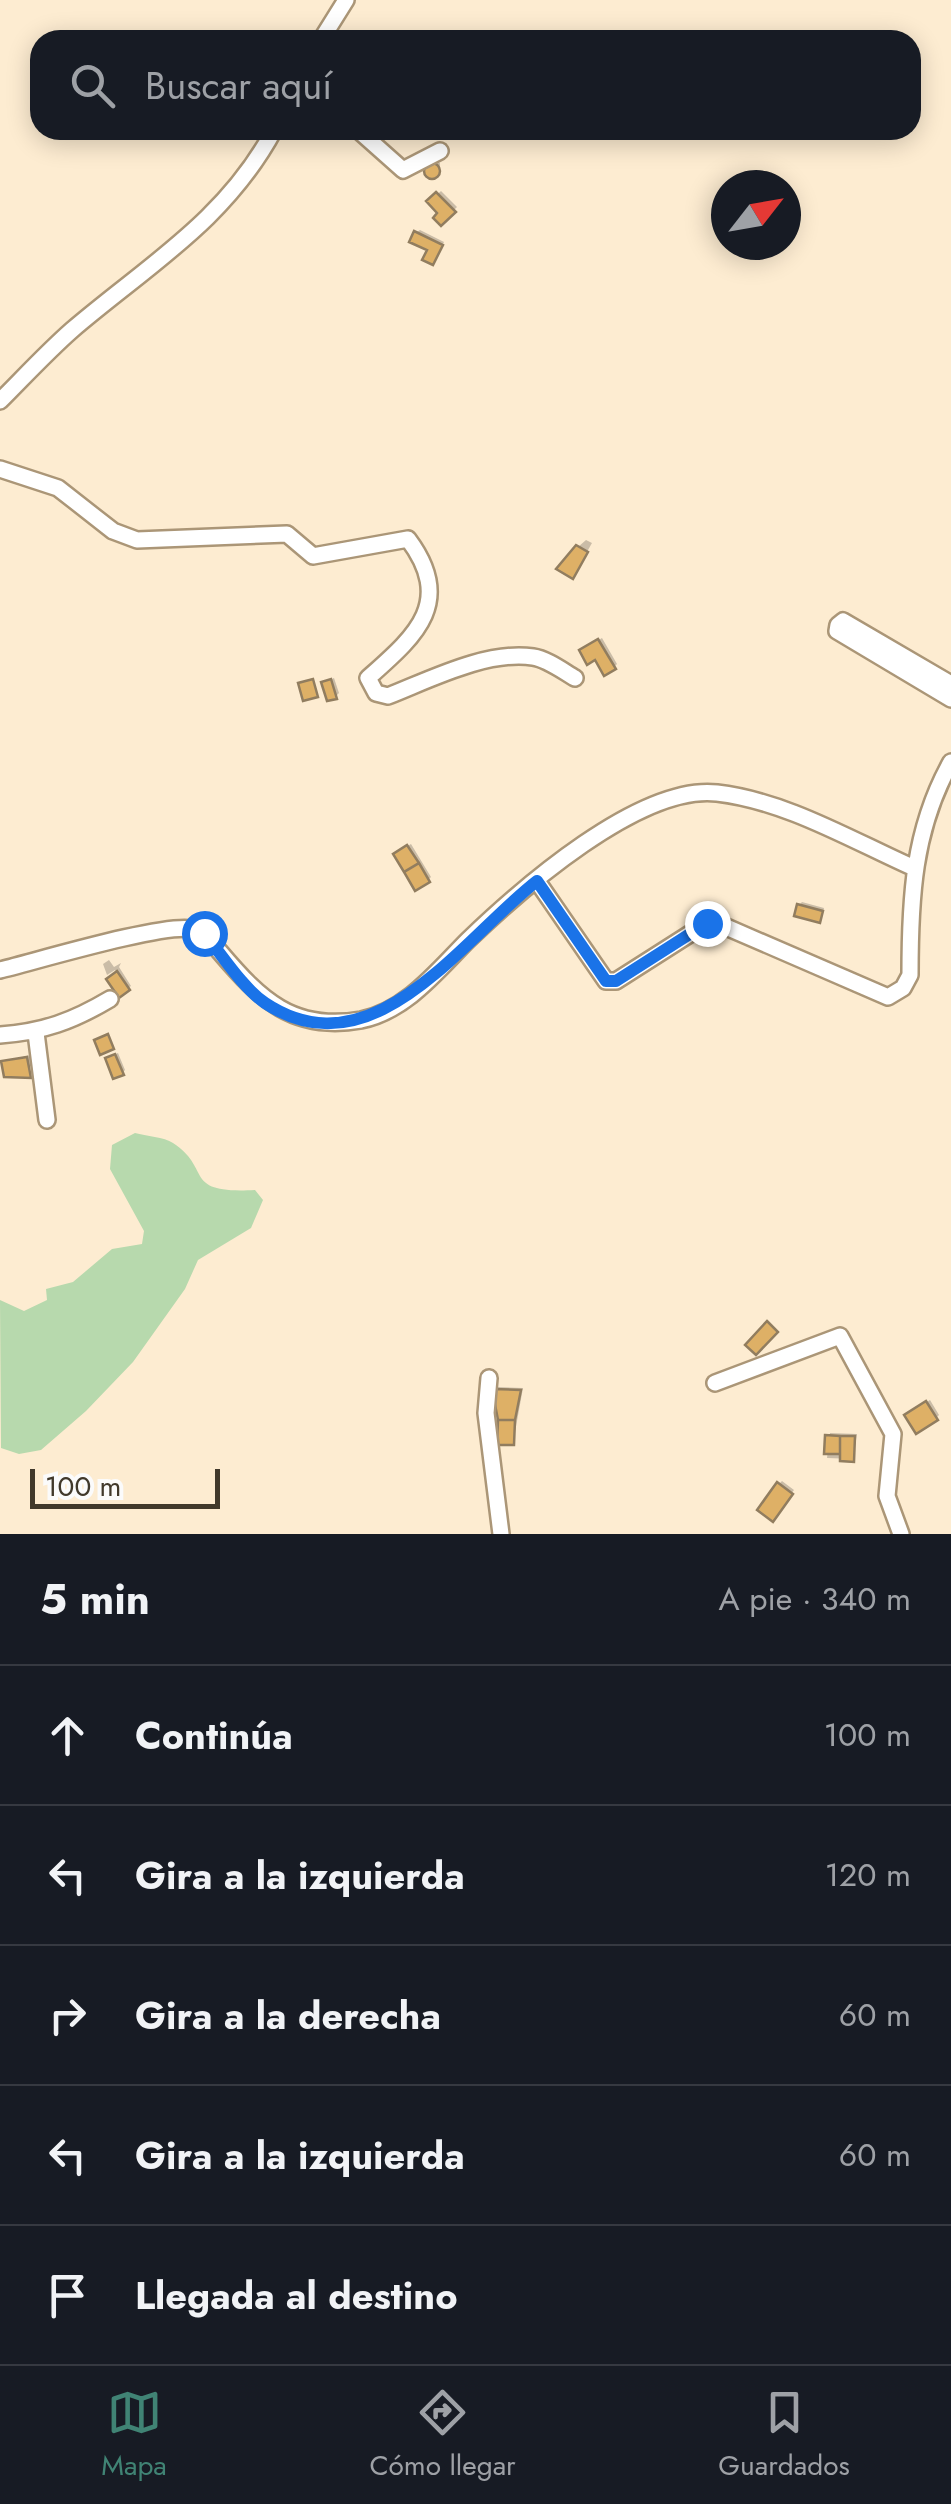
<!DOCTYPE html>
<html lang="es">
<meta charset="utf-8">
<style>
body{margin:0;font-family:Jost,sans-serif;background:#242831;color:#f1f3f6}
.compass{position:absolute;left:711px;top:170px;width:90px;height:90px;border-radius:50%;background:#171b24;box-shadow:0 5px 25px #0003;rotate:59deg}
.scale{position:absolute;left:30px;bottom:25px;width:190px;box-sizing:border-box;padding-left:10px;border:5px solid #41392b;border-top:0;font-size:28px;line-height:35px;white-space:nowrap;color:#41392b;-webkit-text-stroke:8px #fbfbfb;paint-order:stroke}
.stop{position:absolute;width:30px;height:30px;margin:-22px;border:8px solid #1a73e8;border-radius:50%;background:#fff}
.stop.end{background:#1a73e8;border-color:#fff;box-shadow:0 2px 10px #0008}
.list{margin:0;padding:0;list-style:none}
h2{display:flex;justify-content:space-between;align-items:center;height:130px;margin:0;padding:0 40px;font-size:42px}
h2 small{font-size:32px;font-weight:400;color:#9ea1a6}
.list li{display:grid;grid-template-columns:65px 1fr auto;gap:30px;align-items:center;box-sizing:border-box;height:140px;padding:0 40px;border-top:2px solid #363941}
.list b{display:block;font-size:38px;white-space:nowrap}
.list em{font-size:32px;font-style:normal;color:#9ea1a6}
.icon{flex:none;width:55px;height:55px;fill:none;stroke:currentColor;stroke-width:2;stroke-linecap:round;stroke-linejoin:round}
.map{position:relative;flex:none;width:951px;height:1534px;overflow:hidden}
.search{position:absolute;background:#171b24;box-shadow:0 5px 25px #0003;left:30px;right:30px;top:30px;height:110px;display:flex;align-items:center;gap:25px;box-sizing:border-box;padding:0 35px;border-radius:30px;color:#9ea1a6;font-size:38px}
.sheet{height:830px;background:#171b24}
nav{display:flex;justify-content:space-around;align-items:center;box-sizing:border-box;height:140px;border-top:2px solid #363941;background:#171b24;font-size:28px;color:#9ea1a6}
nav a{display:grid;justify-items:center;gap:5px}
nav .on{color:#408374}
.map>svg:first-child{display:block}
.green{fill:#b7d9ad}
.shadow{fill:#0003}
.building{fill:#deb066;stroke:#917d5f;stroke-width:2.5}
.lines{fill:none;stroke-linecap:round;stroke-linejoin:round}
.minor-casing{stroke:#ab9677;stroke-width:20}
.minor{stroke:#fff;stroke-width:15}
.route{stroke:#1a73e8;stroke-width:12}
</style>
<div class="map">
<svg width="951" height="1534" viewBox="0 0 951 1534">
<rect width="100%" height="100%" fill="#fdecd1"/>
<path class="green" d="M 135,1133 C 146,1136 164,1137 173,1143 C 213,1169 181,1194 255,1190 L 263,1200 L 251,1228 L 198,1260 L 185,1289 L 133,1362 L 86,1411 L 41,1450 L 19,1454 L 1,1448 L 0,1300 L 24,1311 L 47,1300 L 46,1289 L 73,1282 L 112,1249 L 142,1244 L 144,1231 L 110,1169 L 112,1145 Z"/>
<path class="shadow" d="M 432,162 L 440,163 L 440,169 L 429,174 Z
M 441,191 L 457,207 L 441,223 L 441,213 L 430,201 Z
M 420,230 L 444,242 L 436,259 L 417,232 Z
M 586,540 L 592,543 L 575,573 L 578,547 Z
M 602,638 L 617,664 L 614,667 L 585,648 Z
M 334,678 L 339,693 L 336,696 L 324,683 Z
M 411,844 L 431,877 L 428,880 L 399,851 Z
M 802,902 L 824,908 L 822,917 L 819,920 L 799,905 Z
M 109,960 L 114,967 L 121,963 L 119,967 L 131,986 L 128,988 L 115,970 L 107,975 L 103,964 Z
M 118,1053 L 125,1070 L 122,1073 L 111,1056 Z
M 30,1055 L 30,1076 L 20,1078 L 19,1072 L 4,1062 Z
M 497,1387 L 523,1388 L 513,1443 L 494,1390 Z
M 930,1400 L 939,1415 L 936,1418 L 910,1413 Z
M 830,1433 L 857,1434 L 853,1459 L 827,1458 Z
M 782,1481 L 794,1490 L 775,1515 L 779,1484 Z"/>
<path class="building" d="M424 171a8 8 0 1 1 16 0a8 8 0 1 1-16 0Z
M 436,192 L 456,212 L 441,226 L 433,218 L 437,213 L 426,201 Z
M 414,231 L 443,245 L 433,265 L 422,260 L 427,250 L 409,242 Z
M 576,545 L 588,552 L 573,579 L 556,569 Z
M 598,639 L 616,669 L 604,676 L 595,660 L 587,665 L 579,650 Z
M 313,679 L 318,697 L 303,701 L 298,683 Z
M 331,679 L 337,699 L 327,701 L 321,682 Z
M 407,845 L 419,863 L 404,872 L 393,854 Z
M 419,863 L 430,882 L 415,891 L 404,872 Z
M 797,904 L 823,911 L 820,923 L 794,916 Z
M 117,971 L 130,990 L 119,998 L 106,979 Z
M 108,1034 L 114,1049 L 100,1055 L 94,1040 Z
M 115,1054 L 124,1075 L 113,1079 L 105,1058 Z
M 27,1057 L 31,1078 L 4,1077 L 1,1061 Z
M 767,1321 L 778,1332 L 756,1355 L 745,1345 Z
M 492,1389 L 521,1390 L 515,1420 L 498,1420 Z
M 926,1401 L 938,1420 L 916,1434 L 904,1415 Z
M 498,1420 L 515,1420 L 514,1445 L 497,1445 Z
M 825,1435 L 840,1436 L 840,1454 L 824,1454 Z
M 840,1436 L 855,1436 L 854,1462 L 840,1461 Z
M 777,1482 L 793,1494 L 773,1522 L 757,1510 Z"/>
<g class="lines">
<g class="minor-casing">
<path id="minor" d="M 321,40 L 346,0
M 358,130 L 403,170 L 440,151
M 0,401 C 24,377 47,352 72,330 C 148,265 225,221 274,130
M 0,469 L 58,488 L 113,531 L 137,540 L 287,534 L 313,556 L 408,539 C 456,603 414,637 368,678 L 376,693 L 388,696 C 429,680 487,650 533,657 C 547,659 563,671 575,678
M 951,684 L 843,621 L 838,625 L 837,631 L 951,699
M 537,881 L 606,981 L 616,981 L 707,923 L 717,923 L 888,997 L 903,988 L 910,975 C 910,899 913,830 951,762
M 0,970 C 37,961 163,923 192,929 C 205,932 211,942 220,952 C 260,999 293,1032 361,1020 C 406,1011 438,970 468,940 C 521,889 640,784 717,793 C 786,801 851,840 914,868
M 36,1033 L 47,1120
M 0,1035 C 43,1032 73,1021 110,999
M 489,1378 L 486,1413 L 501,1534
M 715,1383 L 840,1336 L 893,1434 L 887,1496 L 901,1534"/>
</g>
<use href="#minor" class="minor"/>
</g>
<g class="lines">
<path class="route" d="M 204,933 C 222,955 242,987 265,1003 C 373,1075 463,938 537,881 L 606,981 L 616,981 L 707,923"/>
</g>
</svg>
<svg class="compass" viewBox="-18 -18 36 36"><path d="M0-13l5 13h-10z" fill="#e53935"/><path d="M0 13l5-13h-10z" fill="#9ea1a6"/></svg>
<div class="scale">100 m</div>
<div class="stop" style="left:204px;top:933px"></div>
<div class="stop end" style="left:707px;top:923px"></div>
<div class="search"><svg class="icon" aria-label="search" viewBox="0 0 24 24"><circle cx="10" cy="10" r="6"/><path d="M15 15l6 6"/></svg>Buscar aquí</div>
</div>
<section class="sheet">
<h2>5 min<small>A pie · 340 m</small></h2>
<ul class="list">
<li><svg class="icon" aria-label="ahead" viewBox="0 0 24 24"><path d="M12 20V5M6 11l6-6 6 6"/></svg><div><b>Continúa</b></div><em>100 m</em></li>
<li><svg class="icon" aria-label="left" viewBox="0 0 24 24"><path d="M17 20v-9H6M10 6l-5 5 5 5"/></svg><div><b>Gira a la izquierda</b></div><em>120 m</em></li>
<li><svg class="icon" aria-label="right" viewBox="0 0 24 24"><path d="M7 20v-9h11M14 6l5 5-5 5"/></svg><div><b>Gira a la derecha</b></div><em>60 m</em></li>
<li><svg class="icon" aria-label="left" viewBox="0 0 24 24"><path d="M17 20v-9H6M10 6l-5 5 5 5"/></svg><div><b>Gira a la izquierda</b></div><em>60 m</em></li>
<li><svg class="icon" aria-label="arrive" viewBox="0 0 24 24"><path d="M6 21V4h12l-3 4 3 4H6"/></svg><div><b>Llegada al destino</b></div></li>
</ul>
</section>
<nav>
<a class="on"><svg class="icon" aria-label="map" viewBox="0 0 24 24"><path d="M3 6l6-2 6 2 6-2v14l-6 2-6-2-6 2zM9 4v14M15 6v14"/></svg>Mapa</a>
<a><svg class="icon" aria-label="directions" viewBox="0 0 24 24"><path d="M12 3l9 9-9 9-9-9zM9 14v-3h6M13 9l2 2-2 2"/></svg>Cómo llegar</a>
<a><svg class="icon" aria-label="saved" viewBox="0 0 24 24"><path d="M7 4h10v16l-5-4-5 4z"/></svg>Guardados</a>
</nav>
